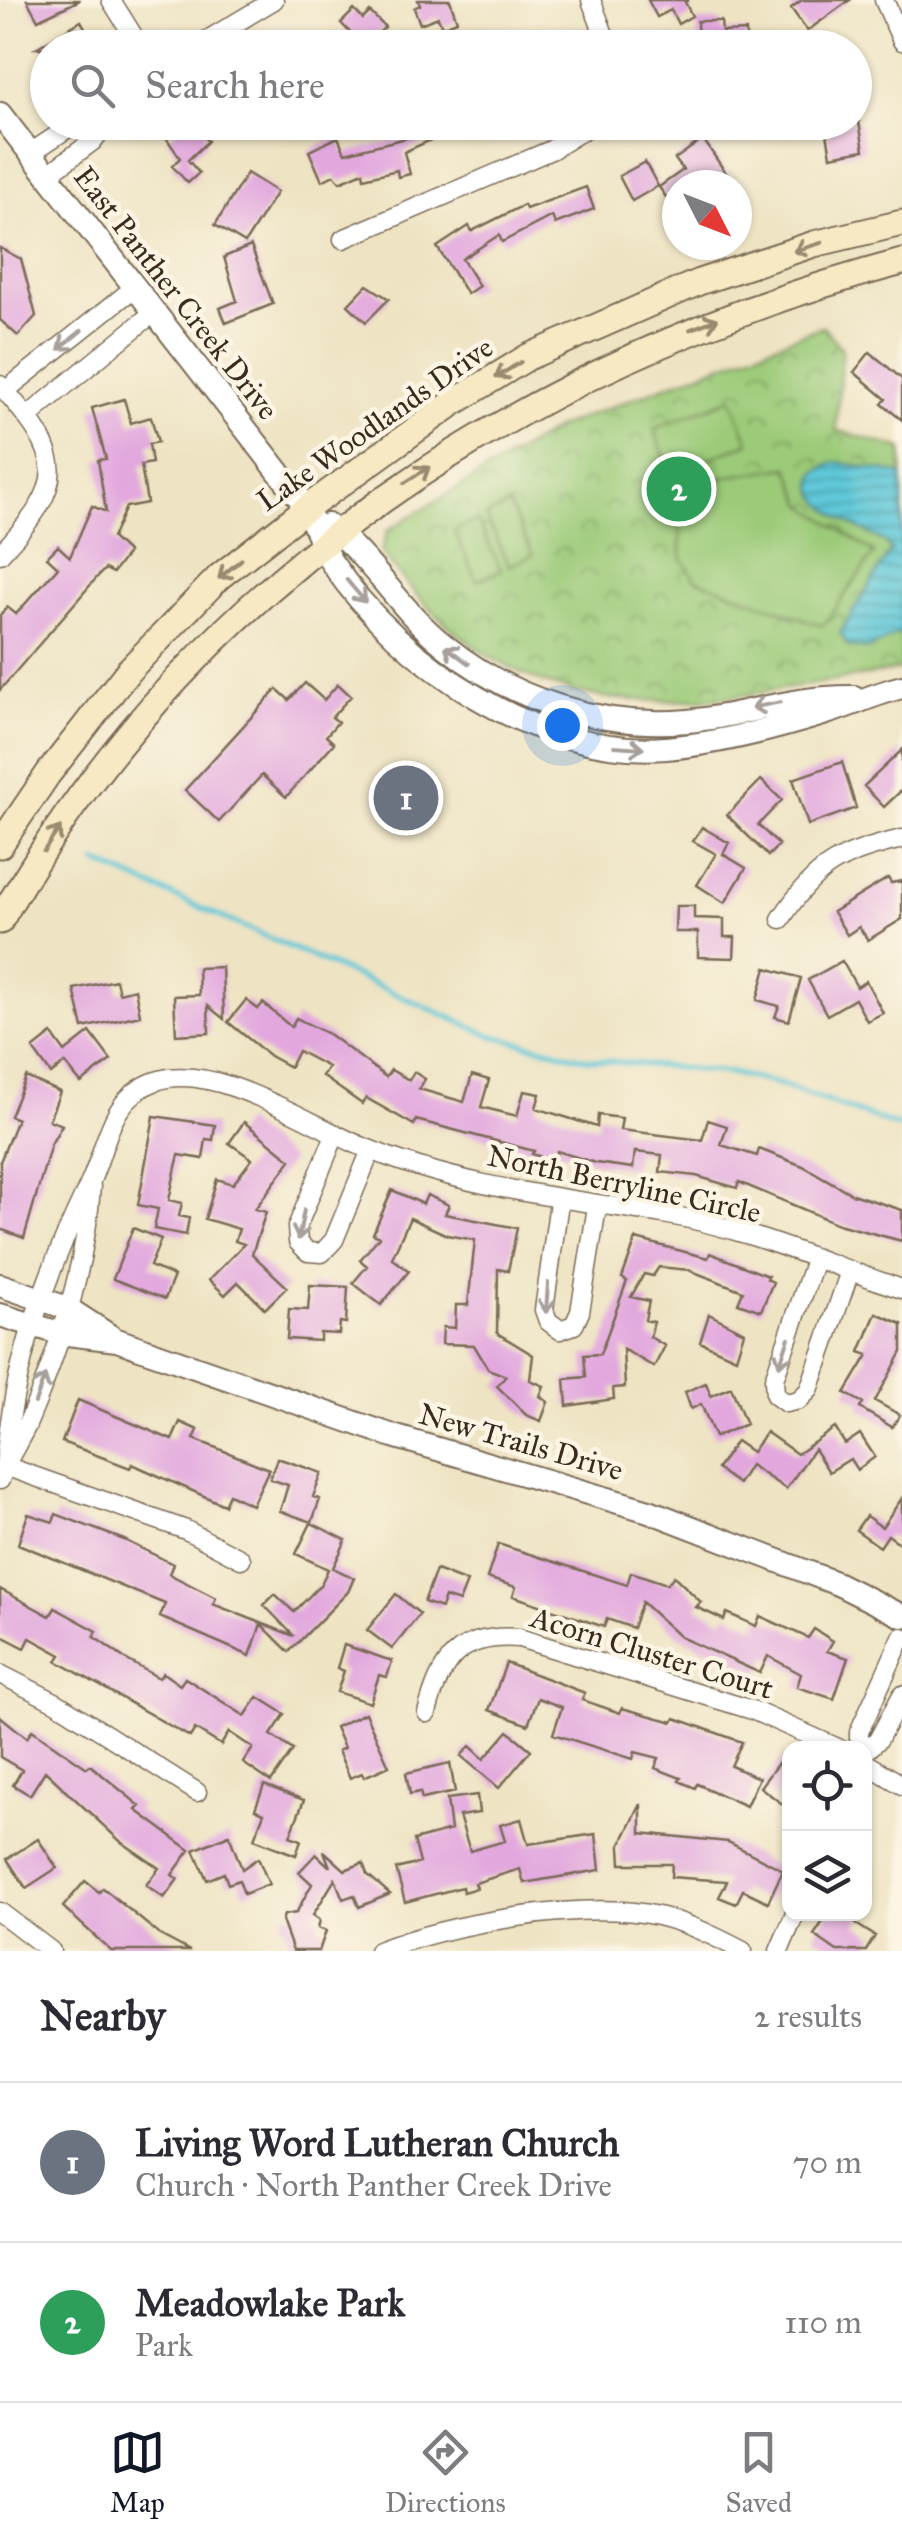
<!DOCTYPE html>
<meta charset="utf-8">
<style>
body{margin:0;font-family:"IM FELL Great Primer",serif;background:#f2f2f3;color:#2b2b33}
.controls{position:absolute;right:30px;bottom:30px;display:grid;overflow:hidden;border-radius:20px;box-shadow:0 2px 8px #0004}
.controls button{width:90px;height:90px;display:grid;place-items:center;padding:0;border:0;border-bottom:2px solid #e1e1e2;background:#fff;color:#2b2b33;font:50px sans-serif}
.compass{position:absolute;left:662px;top:170px;width:90px;height:90px;border-radius:50%;background:#fff;box-shadow:0 2px 8px #0004;rotate:132deg}
.you{position:absolute;left:562px;top:725px;width:35px;height:35px;margin:-25px;border:8px solid #fff;border-radius:50%;background:#1a73e8;box-shadow:0 0 0 15px #1a73e833}
.badge{display:grid;place-items:center;width:65px;height:65px;border-radius:50%;background:#111827;color:#fff;font-size:32px;font-weight:700}
.pin{position:absolute;translate:-50% -50%;border:5px solid #fff;box-shadow:0 2px 10px #0006}
.list{margin:0;padding:0;list-style:none}
h2{display:flex;justify-content:space-between;align-items:center;height:130px;margin:0;padding:0 40px;font-size:42px}
h2 small{font-size:32px;font-weight:400;color:#7c7c81}
.list li{display:grid;grid-template-columns:65px 1fr auto;gap:30px;align-items:center;box-sizing:border-box;height:160px;padding:0 40px;border-top:2px solid #e1e1e2}
.list b{display:block;font-size:38px;white-space:nowrap}
.list p{margin:0;font-size:32px;white-space:nowrap;color:#7c7c81}
.list em{font-size:32px;font-style:normal;color:#7c7c81}
.icon{flex:none;width:55px;height:55px;fill:none;stroke:currentColor;stroke-width:2;stroke-linecap:round;stroke-linejoin:round}
.map{position:relative;flex:none;width:902px;height:1951px;overflow:hidden}
.search{position:absolute;background:#fff;box-shadow:0 2px 8px #0004;left:30px;right:30px;top:30px;height:110px;display:flex;align-items:center;gap:25px;box-sizing:border-box;padding:0 35px;border-radius:55px;color:#7c7c81;font-size:38px}
.sheet{height:450px;background:#fff}
nav{display:flex;justify-content:space-around;align-items:center;box-sizing:border-box;height:140px;border-top:2px solid #e1e1e2;background:#fff;font-size:28px;color:#7c7c81}
nav a{display:grid;justify-items:center;gap:5px}
nav .on{color:#111827}
.map>svg:first-child{display:block}
.park{fill:url(#park-crowns);stroke:#6b7a4b;stroke-width:2.5}
.pitch{fill:#9bca78;stroke:#6b7a4b;stroke-width:2.5}
.water{fill:url(#water-rules);stroke:#4c797c;stroke-width:2.5}
.lines{fill:none;stroke-linecap:round;stroke-linejoin:round}
.stream{stroke:#5ec8d9;stroke-width:5}
.building{fill:#e2a8de}
.minor-casing{stroke:#7a6b57;stroke-width:21}
.tertiary-casing{stroke:#7a6b57;stroke-width:26}
.secondary-casing{stroke:#7a6b57;stroke-width:29}
.minor{stroke:#fff;stroke-width:18}
.tertiary{stroke:#fff;stroke-width:22}
.secondary{stroke:#f7e9c3;stroke-width:25}
.oneway{stroke:#998a70}
.oneway2{stroke:#a79f9a}
.labels{text-anchor:middle;dominant-baseline:central;stroke-width:9;stroke-linejoin:round;paint-order:stroke}
.street-label{font-size:30px;fill:#3b2a1e;stroke:#fcf5e5}
</style>
<div class="map">
<svg width="902" height="1951" viewBox="0 0 902 1951">
<defs>
<pattern id="park-crowns" width="20" height="18" patternUnits="userSpaceOnUse" patternTransform="scale(2.5)"><rect width="20" height="18" fill="#9bca78"/><path d="M2 6a3 3 0 1 1 6 0M12 15a3 3 0 1 1 6 0" fill="none" stroke="#80a462"/></pattern>
<pattern id="water-rules" width="6" height="5" patternUnits="userSpaceOnUse" patternTransform="scale(2.5)"><rect width="6" height="5" fill="#5ec8d9"/><path d="M0 2.5h6" fill="none" stroke="#4fa3af"/></pattern>
</defs>
<rect width="100%" height="100%" fill="#fcf5e5"/>
<filter id="ink" filterUnits="userSpaceOnUse"><feTurbulence type="fractalNoise" baseFrequency=".01" numOctaves="2"/><feDisplacementMap in="SourceGraphic" scale="20" xChannelSelector="R" yChannelSelector="G"/><feConvolveMatrix kernelMatrix="1 2 1 2 8 2 1 2 1" color-interpolation-filters="sRGB"/></filter>
<filter id="wash" filterUnits="userSpaceOnUse"><feTurbulence type="fractalNoise" baseFrequency=".0048" numOctaves="4" result="noise"/><feDisplacementMap in="SourceGraphic" scale="40" xChannelSelector="R" yChannelSelector="G"/><feGaussianBlur stdDeviation="2.25" result="paint"/><feColorMatrix in="noise" values="0 0 0 0 0 0 0 0 0 0 0 0 0 0 0 0 0 1.4 0 .05"/><feComposite in="paint" operator="in"/></filter>
<g filter="url(#wash)">
<rect width="100%" height="100%" fill="#eee3c2"/>
<path class="park" d="M 823,326 L 842,349 L 836,430 L 902,449 L 902,669 C 692,705 525,751 381,551 L 388,530 L 561,426 Z"/>
<path class="pitch" d="M 732,398 L 749,443 L 671,473 L 654,429 Z
M 788,467 L 804,505 L 874,553 L 823,626 L 695,579 L 681,557 L 679,498 L 725,477 Z
M 509,505 L 533,555 L 509,566 L 486,516 Z
M 477,520 L 501,570 L 477,581 L 454,531 Z"/>
<path class="water" d="M 836,462 L 902,474 L 902,632 L 868,649 L 848,646 L 840,633 L 891,550 L 885,542 C 861,528 797,505 817,471 Z"/>
<g class="lines">
<path class="stream" d="M 96,862 L 490,1035 L 587,1059 L 730,1073 L 778,1084 L 902,1128"/>
</g>
<g id="blocks">
<path class="building" d="M 27,0 L 80,0 L 38,20 Z
M 418,0 L 450,0 L 457,21 L 442,27 L 438,17 L 420,24 L 414,8 L 420,5 Z
M 648,0 L 689,0 L 685,2 L 692,16 L 678,24 L 671,10 L 657,17 Z
M 802,0 L 850,0 L 807,31 L 791,8 Z
M 354,10 L 363,19 L 370,12 L 385,27 L 364,47 L 341,23 Z
M 81,21 L 97,48 L 36,48 Z
M 697,21 L 721,21 L 722,32 L 746,31 L 746,48 L 698,48 Z
M 185,122 L 217,122 L 203,136 L 208,141 L 188,160 L 199,173 L 188,183 L 172,166 L 180,158 L 167,139 Z
M 413,122 L 444,122 L 449,132 L 404,152 L 410,174 L 398,177 L 397,170 L 364,178 L 363,172 L 340,182 L 334,175 L 322,181 L 309,151 L 338,137 L 345,153 L 419,135 Z
M 825,122 L 859,122 L 864,150 L 831,156 Z
M 703,139 L 734,185 L 709,185 L 702,175 L 688,185 L 677,185 L 677,213 L 659,187 L 683,170 L 675,159 Z
M 645,162 L 658,186 L 632,201 L 619,176 Z
M 247,173 L 277,192 L 245,243 L 215,225 Z
M 586,187 L 594,209 L 555,224 L 552,216 L 502,242 L 499,235 L 462,259 L 479,286 L 467,294 L 437,247 L 469,226 L 472,231 L 524,205 L 526,209 Z
M 251,246 L 273,304 L 226,323 L 220,308 L 237,301 L 224,257 Z
M 0,248 L 21,259 L 36,316 L 18,336 L 0,320 Z
M 367,285 L 389,299 L 366,322 L 348,305 Z
M 870,352 L 902,379 L 902,420 L 882,404 L 886,399 L 854,372 Z
M 124,399 L 131,423 L 151,417 L 158,442 L 149,444 L 152,463 L 141,465 L 147,503 L 126,507 L 112,538 L 128,553 L 113,573 L 105,569 L 99,575 L 0,690 L 0,615 L 7,607 L 16,614 L 58,567 L 47,557 L 58,546 L 70,557 L 92,506 L 106,512 L 98,460 L 106,459 L 92,408 Z
M 305,683 L 324,700 L 338,684 L 351,696 L 332,717 L 338,722 L 326,736 L 334,743 L 286,797 L 262,775 L 219,822 L 185,790 L 277,689 L 289,700 Z
M 902,750 L 902,790 L 884,807 L 864,786 Z
M 842,762 L 856,808 L 808,825 L 793,779 Z
M 761,780 L 782,800 L 758,825 L 779,845 L 768,856 L 727,815 Z
M 702,827 L 729,843 L 723,854 L 746,868 L 725,903 L 697,885 L 716,854 L 693,841 Z
M 888,878 L 891,883 L 902,881 L 902,919 L 868,940 L 859,927 L 847,935 L 833,912 Z
M 676,906 L 694,906 L 694,918 L 724,919 L 724,937 L 735,937 L 734,958 L 698,957 L 698,932 L 675,932 Z
M 842,961 L 857,987 L 866,981 L 883,1013 L 867,1021 L 855,999 L 827,1015 L 808,980 Z
M 222,967 L 224,1019 L 208,1006 L 209,1033 L 176,1035 L 174,996 L 199,995 L 198,968 Z
M 766,968 L 801,978 L 789,1021 L 775,1017 L 779,1006 L 757,1000 Z
M 116,980 L 119,993 L 135,989 L 140,1015 L 83,1028 L 74,989 Z
M 246,1000 L 258,1009 L 263,1003 L 291,1027 L 296,1018 L 330,1035 L 386,1077 L 391,1070 L 409,1080 L 414,1072 L 425,1079 L 419,1089 L 464,1102 L 472,1075 L 489,1080 L 481,1107 L 517,1116 L 524,1091 L 540,1094 L 536,1108 L 597,1127 L 598,1115 L 622,1118 L 620,1130 L 702,1140 L 708,1120 L 727,1126 L 721,1145 L 757,1156 L 759,1149 L 803,1166 L 852,1194 L 902,1210 L 902,1241 L 838,1224 L 739,1182 L 737,1188 L 696,1176 L 660,1172 L 662,1155 L 635,1152 L 633,1168 L 596,1163 L 557,1151 L 554,1161 L 532,1154 L 534,1151 L 416,1120 L 414,1125 L 366,1098 L 362,1104 L 322,1076 L 328,1067 L 298,1051 L 290,1067 L 270,1056 L 228,1022 Z
M 90,1032 L 111,1060 L 81,1083 L 65,1063 L 51,1074 L 33,1049 L 52,1034 L 65,1052 Z
M 26,1077 L 60,1092 L 49,1120 L 62,1125 L 51,1144 L 24,1238 L 0,1229 L 0,1162 L 17,1119 L 10,1116 Z
M 154,1116 L 215,1125 L 213,1140 L 206,1139 L 203,1159 L 179,1155 L 176,1167 L 169,1200 L 182,1203 L 179,1216 L 189,1218 L 186,1235 L 154,1229 L 158,1209 L 138,1205 Z
M 244,1122 L 291,1160 L 255,1209 L 266,1212 L 252,1254 L 287,1287 L 265,1309 L 238,1282 L 225,1295 L 209,1280 L 244,1244 L 235,1241 L 239,1229 L 205,1219 L 217,1179 L 233,1184 L 252,1159 L 229,1143 Z
M 392,1190 L 423,1204 L 427,1195 L 449,1205 L 445,1214 L 517,1228 L 508,1271 L 498,1269 L 497,1333 L 533,1355 L 530,1380 L 544,1386 L 540,1396 L 548,1402 L 541,1421 L 526,1415 L 497,1386 L 506,1376 L 488,1369 L 474,1345 L 442,1344 L 443,1327 L 455,1328 L 456,1305 L 468,1305 L 475,1240 L 447,1235 L 410,1218 L 392,1258 L 409,1271 L 381,1305 L 353,1283 L 367,1266 L 360,1260 L 379,1237 L 373,1234 Z
M 133,1228 L 161,1239 L 150,1266 L 174,1276 L 165,1299 L 113,1279 Z
M 636,1239 L 708,1258 L 710,1253 L 768,1276 L 767,1279 L 773,1282 L 761,1311 L 738,1303 L 743,1291 L 689,1270 L 659,1267 L 653,1276 L 644,1274 L 631,1297 L 649,1301 L 645,1320 L 654,1322 L 650,1337 L 665,1346 L 654,1367 L 623,1349 L 625,1387 L 613,1388 L 614,1399 L 567,1406 L 565,1379 L 586,1377 L 584,1355 L 600,1354 L 627,1281 L 622,1278 Z
M 310,1285 L 348,1287 L 346,1323 L 340,1322 L 339,1334 L 320,1333 L 320,1341 L 287,1339 L 289,1309 L 308,1310 Z
M 876,1313 L 902,1324 L 902,1352 L 875,1401 L 900,1415 L 892,1427 L 860,1408 L 863,1403 L 845,1393 L 868,1355 L 860,1352 Z
M 709,1314 L 744,1332 L 736,1358 L 700,1342 Z
M 706,1383 L 711,1396 L 731,1387 L 746,1424 L 715,1437 L 701,1404 L 691,1409 L 685,1392 Z
M 78,1400 L 172,1440 L 180,1422 L 198,1430 L 194,1439 L 269,1469 L 252,1505 L 229,1494 L 224,1505 L 132,1464 L 130,1468 L 62,1442 Z
M 835,1428 L 845,1444 L 860,1434 L 875,1457 L 857,1470 L 850,1459 L 829,1472 L 814,1449 L 786,1489 L 750,1465 L 738,1484 L 717,1469 L 736,1441 L 752,1452 L 766,1432 L 797,1454 Z
M 277,1458 L 322,1473 L 313,1497 L 320,1499 L 312,1522 L 280,1511 L 288,1485 L 270,1479 Z
M 902,1498 L 902,1545 L 888,1535 L 880,1547 L 856,1530 L 866,1516 L 882,1527 Z
M 28,1514 L 53,1522 L 56,1514 L 124,1540 L 173,1564 L 169,1574 L 216,1598 L 213,1604 L 294,1636 L 264,1605 L 275,1594 L 294,1612 L 321,1584 L 328,1569 L 296,1554 L 311,1523 L 346,1540 L 333,1568 L 354,1578 L 348,1592 L 289,1652 L 261,1624 L 250,1656 L 160,1617 L 165,1604 L 18,1544 Z
M 498,1544 L 627,1585 L 631,1572 L 667,1584 L 674,1576 L 701,1602 L 696,1607 L 724,1620 L 727,1613 L 756,1626 L 760,1616 L 808,1638 L 814,1629 L 833,1641 L 827,1651 L 848,1658 L 834,1699 L 797,1687 L 801,1674 L 768,1656 L 760,1673 L 680,1637 L 642,1602 L 633,1628 L 607,1619 L 604,1627 L 513,1596 L 516,1587 L 487,1578 Z
M 436,1570 L 467,1582 L 459,1602 L 445,1597 L 441,1608 L 424,1602 Z
M 0,1589 L 50,1616 L 55,1608 L 97,1631 L 94,1637 L 127,1660 L 159,1678 L 163,1673 L 180,1685 L 185,1678 L 245,1716 L 258,1697 L 285,1714 L 271,1735 L 293,1750 L 271,1782 L 243,1763 L 253,1748 L 229,1732 L 221,1745 L 195,1729 L 190,1737 L 57,1661 L 61,1655 L 30,1638 L 25,1648 L 0,1635 Z
M 396,1594 L 420,1614 L 392,1649 L 367,1630 Z
M 344,1645 L 392,1661 L 387,1677 L 379,1675 L 370,1703 L 337,1692 L 344,1671 L 337,1668 Z
M 506,1663 L 585,1693 L 582,1700 L 620,1713 L 622,1708 L 673,1722 L 675,1718 L 742,1742 L 731,1766 L 759,1778 L 746,1806 L 697,1784 L 695,1788 L 679,1781 L 681,1778 L 655,1768 L 659,1758 L 635,1752 L 633,1759 L 553,1734 L 562,1707 L 538,1698 L 528,1725 L 489,1710 Z
M 365,1713 L 389,1766 L 364,1777 L 362,1773 L 350,1778 L 338,1751 L 344,1748 L 335,1727 Z
M 0,1716 L 27,1738 L 32,1730 L 87,1768 L 90,1765 L 140,1806 L 136,1810 L 190,1850 L 172,1875 L 178,1879 L 164,1898 L 146,1885 L 159,1868 L 120,1841 L 45,1771 L 30,1795 L 13,1785 L 22,1770 L 0,1757 Z
M 508,1731 L 531,1750 L 499,1788 L 461,1756 L 470,1746 L 484,1759 Z
M 782,1758 L 790,1764 L 790,1810 L 760,1787 Z
M 450,1763 L 455,1792 L 422,1799 L 420,1792 L 410,1794 L 406,1773 Z
M 264,1785 L 304,1800 L 290,1836 L 301,1840 L 296,1855 L 254,1839 L 264,1813 L 255,1809 Z
M 477,1795 L 479,1813 L 459,1816 L 470,1851 L 505,1841 L 500,1825 L 521,1819 L 528,1844 L 596,1834 L 600,1870 L 524,1883 L 520,1869 L 475,1883 L 477,1888 L 463,1892 L 462,1887 L 405,1902 L 396,1869 L 420,1863 L 414,1840 L 451,1830 L 447,1799 Z
M 641,1804 L 641,1833 L 728,1842 L 783,1870 L 768,1902 L 743,1890 L 736,1904 L 719,1897 L 727,1881 L 671,1877 L 672,1864 L 621,1864 L 620,1846 Z
M 229,1835 L 242,1869 L 258,1858 L 269,1884 L 244,1894 L 239,1880 L 228,1884 L 224,1873 L 207,1880 L 194,1850 Z
M 38,1839 L 57,1868 L 26,1888 L 7,1859 Z
M 324,1851 L 345,1870 L 363,1863 L 367,1874 L 390,1894 L 359,1907 L 354,1895 L 343,1899 L 335,1879 L 313,1915 L 320,1920 L 318,1928 L 326,1931 L 319,1951 L 293,1951 L 282,1921 L 284,1915 L 296,1913 L 312,1884 L 299,1872 L 316,1854 L 330,1867 Z
M 85,1881 L 99,1892 L 103,1888 L 160,1935 L 190,1951 L 111,1951 L 63,1907 Z
M 828,1914 L 864,1914 L 856,1924 L 875,1936 L 866,1951 L 837,1951 L 814,1935 Z"/>
</g>
</g>
<g filter="url(#ink)">
<use href="#blocks" fill-opacity="0" stroke="#7a6b57" stroke-width="2.5"/>
<g class="lines">
<g class="minor-casing">
<path id="minor" d="M 111,0 L 141,48
M 591,0 L 609,48
M 884,0 L 902,41
M 194,48 L 274,0
M 29,154 L 77,122
M 46,176 L 93,141 L 107,122
M 343,239 L 551,150 L 596,122
M 0,385 C 67,460 68,482 0,554
M 5,391 L 134,288
M 27,417 L 153,313
M 781,919 C 816,865 840,854 902,839
M 335,1135 L 297,1227 L 298,1242 L 308,1252 L 322,1253 L 334,1240 L 371,1150
M 559,1202 L 544,1310 L 548,1321 L 560,1330 L 574,1325 L 580,1312 L 597,1207
M 815,1260 L 774,1379 L 775,1395 L 786,1403 L 799,1400 L 809,1390 L 850,1271
M 5,1466 C 12,1366 46,1274 89,1185 C 108,1145 108,1098 156,1081 C 214,1061 307,1123 361,1146 C 457,1187 562,1198 663,1214 C 745,1227 824,1263 902,1289
M 5,1466 L 186,1530 L 241,1559
M 0,1480 C 6,1460 18,1444 27,1425 C 59,1350 86,1267 91,1186
M 0,1674 L 57,1703 L 197,1792
M 427,1713 C 441,1658 460,1634 519,1638 L 752,1710 L 838,1748
M 859,1748 L 859,1732 L 902,1637
M 864,1753 L 878,1740 L 902,1695
M 864,1762 L 902,1785
M 0,1912 L 51,1951
M 378,1951 C 449,1924 583,1899 658,1916 C 688,1923 716,1937 743,1951
M 779,1951 L 795,1914"/>
</g>
<g class="tertiary-casing">
<path id="tertiary" d="M 0,114 L 307,508 C 315,526 321,547 332,563 C 400,665 540,758 666,748 C 717,744 774,729 823,714 C 850,706 874,694 902,687
M 328,525 C 373,559 400,611 445,646 C 512,700 602,729 688,721 C 746,716 790,696 854,697
M 0,1285 L 67,1308 L 110,1336
M 0,1315 L 59,1333 L 117,1340 L 393,1436 L 649,1511 L 838,1584 L 902,1616"/>
</g>
<g class="secondary-casing">
<path id="secondary" d="M 0,845 L 48,774 L 129,670 L 220,576 L 307,508 L 453,403 L 528,357 L 699,282 L 814,244 L 902,223
M 0,921 C 195,576 526,362 902,262"/>
</g>
<use href="#minor" class="minor"/>
<use href="#tertiary" class="tertiary"/>
<use href="#secondary" class="secondary"/>
</g>
<defs><path id="oneway-shaft" d="M-6 0H5M1.5-3L5.5 0L1.5 3" fill="none" stroke-width="1.6" stroke-linecap="round" stroke-linejoin="round" transform="scale(2.5)"/></defs>
<g class="oneway">
<use href="#oneway-shaft" transform="translate(808 247) rotate(163)"/>
<use href="#oneway-shaft" transform="translate(704 324) rotate(-21)"/>
<use href="#oneway-shaft" transform="translate(508 370) rotate(148)"/>
<use href="#oneway-shaft" transform="translate(417 475) rotate(-33)"/>
<use href="#oneway-shaft" transform="translate(230 569) rotate(140)"/>
<use href="#oneway-shaft" transform="translate(52 839) rotate(-56)"/>
</g>
<g class="oneway2">
<use href="#oneway-shaft" transform="translate(70 340) rotate(141)"/>
<use href="#oneway-shaft" transform="translate(356 591) rotate(50)"/>
<use href="#oneway-shaft" transform="translate(457 655) rotate(-144)"/>
<use href="#oneway-shaft" transform="translate(766 705) rotate(169)"/>
<use href="#oneway-shaft" transform="translate(629 747) rotate(4)"/>
<use href="#oneway-shaft" transform="translate(301 1225) rotate(101)"/>
<use href="#oneway-shaft" transform="translate(547 1298) rotate(94)"/>
<use href="#oneway-shaft" transform="translate(784 1352) rotate(109)"/>
<use href="#oneway-shaft" transform="translate(40 1389) rotate(-70)"/>
</g>
</g>
<g class="labels">
<g class="street-label">
<text transform="translate(176 293) rotate(52)">East Panther Creek Drive</text>
<text transform="translate(375 424) rotate(-35)">Lake Woodlands Drive</text>
<text transform="translate(624 1184) rotate(12)">North Berryline Circle</text>
<text transform="translate(521 1442) rotate(16)">New Trails Drive</text>
<text transform="translate(652 1653) rotate(17)">Acorn Cluster Court</text>
</g>
</g>
</svg>
<div class="controls">
<button><svg class="icon" aria-label="locate" viewBox="0 0 24 24"><circle cx="12" cy="12" r="6"/><path d="M12 2v4M12 18v4M2 12h4M18 12h4"/></svg></button>
<button><svg class="icon" aria-label="layers" viewBox="0 0 24 24"><path d="M12 4l9 5-9 5-9-5zM3 14l9 5 9-5"/></svg></button>
</div>
<svg class="compass" viewBox="-18 -18 36 36"><path d="M0-13l5 13h-10z" fill="#e53935"/><path d="M0 13l5-13h-10z" fill="#7c7c81"/></svg>
<div class="you"></div>
<div class="pin badge" style="left:406px;top:798px;background:#6b7280">1</div>
<div class="pin badge" style="left:679px;top:489px;background:#2e9e5b">2</div>
<div class="search"><svg class="icon" aria-label="search" viewBox="0 0 24 24"><circle cx="10" cy="10" r="6"/><path d="M15 15l6 6"/></svg>Search here</div>
</div>
<section class="sheet">
<h2>Nearby<small>2 results</small></h2>
<ul class="list">
<li><span class="badge" style="background:#6b7280">1</span><div><b>Living Word Lutheran Church</b><p>Church · North Panther Creek Drive</p></div><em>70 m</em></li>
<li><span class="badge" style="background:#2e9e5b">2</span><div><b>Meadowlake Park</b><p>Park</p></div><em>110 m</em></li>
</ul>
</section>
<nav>
<a class="on"><svg class="icon" aria-label="map" viewBox="0 0 24 24"><path d="M3 6l6-2 6 2 6-2v14l-6 2-6-2-6 2zM9 4v14M15 6v14"/></svg>Map</a>
<a><svg class="icon" aria-label="directions" viewBox="0 0 24 24"><path d="M12 3l9 9-9 9-9-9zM9 14v-3h6M13 9l2 2-2 2"/></svg>Directions</a>
<a><svg class="icon" aria-label="saved" viewBox="0 0 24 24"><path d="M7 4h10v16l-5-4-5 4z"/></svg>Saved</a>
</nav>
